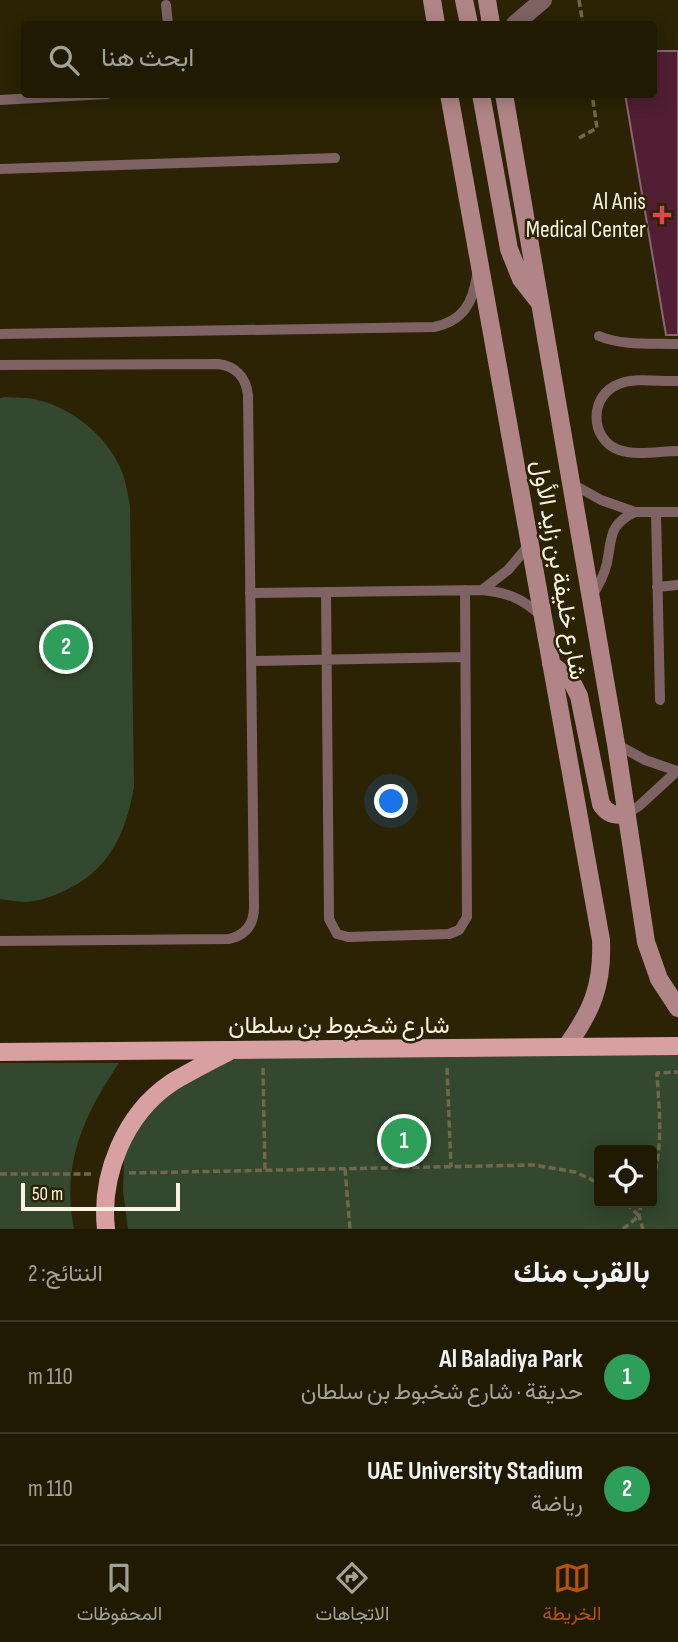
<!DOCTYPE html>
<html lang="ar">
<meta charset="utf-8">
<style>
body{margin:0;font-family:"Sofia Sans Condensed",Vazirmatn,sans-serif;background:#28230c;color:#f1f3f6;direction:rtl}
.controls{position:absolute;right:21px;bottom:21px;display:grid;overflow:hidden;border-radius:7px;box-shadow:0 4px 18px #0003}
.controls button{width:63px;height:63px;display:grid;place-items:center;padding:0;border:0;border-bottom:2px solid #3d3824;background:#201a02;color:#f1f3f6;font:35px sans-serif}
.scale{position:absolute;left:21px;bottom:18px;width:159px;box-sizing:border-box;padding-left:7px;border:4px solid #f9f4e2;border-top:0;font-size:19px;line-height:24px;white-space:nowrap;color:#f9f4e2;-webkit-text-stroke:5px #2b2303;paint-order:stroke}
.you{position:absolute;left:392px;top:802px;width:24px;height:24px;margin:-18px;border:5px solid #fff;border-radius:50%;background:#1a73e8;box-shadow:0 0 0 10px #1a73e833}
.badge{display:grid;place-items:center;width:46px;height:46px;border-radius:50%;background:#b45309;color:#fff;font-size:23px;font-weight:700}
.pin{position:absolute;translate:-50% -50%;border:4px solid #fff;box-shadow:0 2px 7px #0006}
.list{margin:0;padding:0;list-style:none}
h2{display:flex;justify-content:space-between;align-items:center;height:91px;margin:0;padding:0 28px;font-size:30px}
h2 small{font-size:23px;font-weight:400;color:#a2a199}
.list li{display:grid;grid-template-columns:46px 1fr auto;gap:21px;align-items:center;box-sizing:border-box;height:112px;padding:0 28px;border-top:2px solid #3d3824}
.list b{display:block;font-size:26px;white-space:nowrap}
.list p{margin:0;font-size:23px;white-space:nowrap;color:#a2a199}
.list em{font-size:23px;font-style:normal;color:#a2a199}
.icon{flex:none;width:38px;height:38px;fill:none;stroke:currentColor;stroke-width:2;stroke-linecap:round;stroke-linejoin:round}
.map{position:relative;flex:none;width:678px;height:1229px;overflow:hidden;direction:ltr}
.search{position:absolute;background:#201a02;box-shadow:0 4px 18px #0003;left:21px;right:21px;top:21px;height:77px;display:flex;align-items:center;gap:18px;box-sizing:border-box;padding:0 24px;border-radius:7px;color:#a2a199;font-size:26px}
.sheet{height:315px;background:#201a02}
nav{display:flex;justify-content:space-around;align-items:center;box-sizing:border-box;height:98px;border-top:2px solid #3d3824;background:#201a02;font-size:19px;color:#a2a199}
nav a{display:grid;justify-items:center;gap:4px}
nav .on{color:#b45309}
.map>svg:first-child{display:block}
.green{fill:#33482e;fill-rule:evenodd}
.building{fill:#511e33;stroke:#896571;stroke-width:2}
.lines{fill:none;stroke-linecap:round;stroke-linejoin:round}
.path{stroke:#6f684c;stroke-width:3.5;stroke-dasharray:7 3.5;stroke-linecap:butt}
.service{stroke:#7e6264;stroke-width:10}
.minor{stroke:#7e6264;stroke-width:18}
.secondary{stroke:#b18588;stroke-width:18}
.primary{stroke:#d9a0a4;stroke-width:18}
.health-dot{fill:#e0444e;stroke:#2b2303;stroke-width:2.5}
.labels{text-anchor:middle;dominant-baseline:central;stroke-width:5;stroke-linejoin:round;paint-order:stroke}
.poi-label{font-size:24px;fill:#f9f4e2;stroke:#2b2303;text-anchor:end}
.street-label{font-size:24px;fill:#f9f4e2;stroke:#2b2303}
</style>
<div class="map">
<svg width="678" height="1229" viewBox="0 0 678 1229">
<rect width="100%" height="100%" fill="#2b2303"/>
<path class="green" d="M 5,397 C 16,398 28,397 38,400 C 75,409 110,439 123,474 C 126,484 128,496 130,506 L 134,787 C 126,833 109,871 64,891 C 54,896 39,901 27,902 C 19,902 9,900 0,899 L 0,398 Z
M 678,1046 L 678,1229 L 128,1229 L 123,1191 L 124,1159 L 134,1132 L 175,1083 L 235,1056 ZM 599,1150 L 652,1150 L 652,1203 L 599,1203 Z
M 0,1063 L 119,1063 C 84,1115 61,1164 74,1229 L 0,1229 Z"/>
<path class="building" d="M 654,51 L 678,51 L 678,335 L 666,335 L 625,94 L 654,94 Z"/>
<g class="lines">
<path class="path" d="M 579,0 L 583,24
M 579,138 L 597,128 L 592,94
M 263,1068 L 265,1171
M 447,1068 L 451,1167
M 345,1169 L 350,1229
M 129,1173 L 534,1165 L 575,1172 L 599,1183
M 0,1174 L 93,1174
M 652,1181 C 664,1146 659,1109 657,1073 L 678,1072
M 641,1203 L 639,1216 L 643,1229
M 623,1229 L 639,1216 L 626,1203"/>
<path class="service" d="M 166,5 L 168,24
M 0,100 L 107,94
M 0,169 L 335,158
M 0,334 L 434,327 C 463,321 473,303 477,275
M 599,336 C 623,346 652,343 678,344
M 0,365 L 218,364 C 235,366 246,377 248,395 L 254,907 C 254,924 246,935 229,939 L 0,941
M 678,381 C 660,382 636,377 619,384 C 589,395 589,439 619,450 C 636,456 660,451 678,451
M 569,482 L 601,500 L 635,512 L 678,512
M 656,512 L 660,700
M 657,587 L 678,585
M 482,590 L 508,570 L 529,545
M 326,592 L 329,919 L 337,934 L 348,937 L 449,934 L 459,930 L 467,917 L 465,590
M 250,593 L 482,590 C 506,592 524,599 541,616
M 590,599 C 598,587 604,576 607,563 C 612,538 608,525 635,512
M 251,661 L 465,657
M 616,744 L 645,760 L 677,771
M 626,814 L 639,806 L 677,771"/>
<path class="minor" d="M 515,24 L 543,0"/>
<path class="secondary" d="M 432,0 L 436,24
M 464,0 L 469,24
M 487,0 L 491,24
M 449,94 L 601,940 C 603,985 592,1011 566,1047
M 481,94 L 509,249 L 521,279 L 539,302
M 504,94 L 616,744 L 646,942 L 659,979 L 678,1008
M 551,664 L 571,680 L 579,696 L 601,804 C 607,814 615,816 626,814"/>
<path class="primary" d="M 0,1052 L 678,1046
M 106,1229 C 100,1175 125,1114 171,1083 C 189,1072 209,1062 228,1052"/>
</g>
<path class="health-dot" d="M658.5 204.5h7v7h7v7h-7v7h-7v-7h-7v-7h7z"/>
<g class="labels">
<g class="poi-label">
<text x="646" y="201">Al Anis<tspan x="646" dy="28">Medical Center</tspan></text>
</g>
<g class="street-label">
<text transform="translate(559 570) rotate(80)">شارع خليفة بن زايد الأول</text>
<text x="339" y="1025">شارع شخبوط بن سلطان</text>
</g>
</g>
</svg>
<div class="controls">
<button><svg class="icon" aria-label="locate" viewBox="0 0 24 24"><circle cx="12" cy="12" r="6"/><path d="M12 2v4M12 18v4M2 12h4M18 12h4"/></svg></button>
</div>
<div class="scale">50 m</div>
<div class="you"></div>
<div class="pin badge" style="left:404px;top:1141px;background:#2e9e5b">1</div>
<div class="pin badge" style="left:66px;top:647px;background:#2e9e5b">2</div>
<div class="search"><svg class="icon" aria-label="search" viewBox="0 0 24 24"><circle cx="10" cy="10" r="6"/><path d="M15 15l6 6"/></svg>ابحث هنا</div>
</div>
<section class="sheet">
<h2>بالقرب منك<small>النتائج: 2</small></h2>
<ul class="list">
<li><span class="badge" style="background:#2e9e5b">1</span><div><b>Al Baladiya Park</b><p>حديقة · شارع شخبوط بن سلطان</p></div><em>110 m</em></li>
<li><span class="badge" style="background:#2e9e5b">2</span><div><b>UAE University Stadium</b><p>رياضة</p></div><em>110 m</em></li>
</ul>
</section>
<nav>
<a class="on"><svg class="icon" aria-label="map" viewBox="0 0 24 24"><path d="M3 6l6-2 6 2 6-2v14l-6 2-6-2-6 2zM9 4v14M15 6v14"/></svg>الخريطة</a>
<a><svg class="icon" aria-label="directions" viewBox="0 0 24 24"><path d="M12 3l9 9-9 9-9-9zM9 14v-3h6M13 9l2 2-2 2"/></svg>الاتجاهات</a>
<a><svg class="icon" aria-label="saved" viewBox="0 0 24 24"><path d="M7 4h10v16l-5-4-5 4z"/></svg>المحفوظات</a>
</nav>
